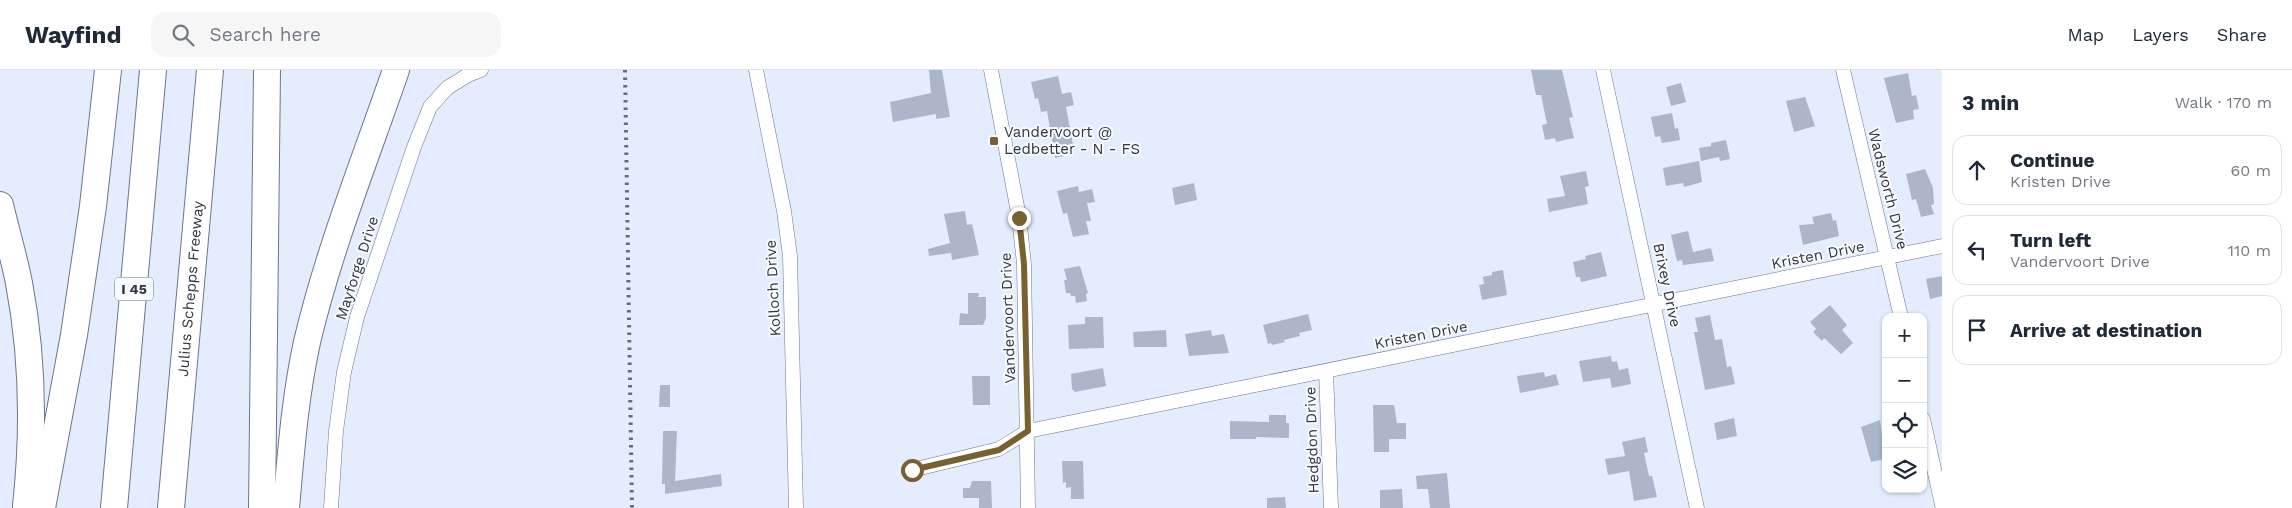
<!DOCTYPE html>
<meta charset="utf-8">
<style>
body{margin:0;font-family:"Work Sans",sans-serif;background:#f6f6f7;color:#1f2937}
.controls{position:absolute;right:15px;bottom:15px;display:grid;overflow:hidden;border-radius:10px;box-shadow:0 1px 4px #0004}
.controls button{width:45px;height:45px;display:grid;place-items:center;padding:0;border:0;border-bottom:1px solid #e0e1e3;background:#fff;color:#1f2937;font:25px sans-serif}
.stop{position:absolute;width:15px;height:15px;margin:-11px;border:4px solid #796031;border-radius:50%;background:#fff}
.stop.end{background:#796031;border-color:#fff;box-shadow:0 1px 5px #0008}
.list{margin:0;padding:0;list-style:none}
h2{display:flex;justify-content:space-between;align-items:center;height:65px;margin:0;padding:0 20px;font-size:21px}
h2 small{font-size:16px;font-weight:400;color:#747a83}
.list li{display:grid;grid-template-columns:32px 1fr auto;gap:15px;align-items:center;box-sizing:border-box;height:70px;margin:0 10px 10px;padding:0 10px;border:1px solid #e0e1e3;border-radius:15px}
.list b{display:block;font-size:19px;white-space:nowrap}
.list p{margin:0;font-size:16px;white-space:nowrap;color:#747a83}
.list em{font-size:16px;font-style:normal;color:#747a83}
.icon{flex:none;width:28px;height:28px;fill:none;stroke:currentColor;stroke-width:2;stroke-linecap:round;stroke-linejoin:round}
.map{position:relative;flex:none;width:1942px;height:438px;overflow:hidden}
header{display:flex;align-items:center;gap:30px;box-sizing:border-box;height:70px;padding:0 25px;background:#fff;border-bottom:1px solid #e0e1e3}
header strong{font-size:24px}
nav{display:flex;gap:28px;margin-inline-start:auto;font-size:18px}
.search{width:350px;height:45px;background:#f6f6f7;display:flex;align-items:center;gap:12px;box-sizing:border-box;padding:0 18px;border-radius:15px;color:#747a83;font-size:19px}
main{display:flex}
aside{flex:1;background:#fff}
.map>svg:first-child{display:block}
.building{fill:#abb6cb}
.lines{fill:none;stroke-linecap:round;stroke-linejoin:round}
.minor-casing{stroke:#6b7689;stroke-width:15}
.motorway-casing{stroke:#6b7689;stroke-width:28}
.minor{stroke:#fff;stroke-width:14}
.motorway{stroke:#fff;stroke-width:26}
.rail{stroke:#676d78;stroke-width:4;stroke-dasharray:2.5 5;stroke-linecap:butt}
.route{stroke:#796031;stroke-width:6}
.poi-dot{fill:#796031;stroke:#f7fafe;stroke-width:2}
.labels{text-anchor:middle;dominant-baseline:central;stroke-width:4;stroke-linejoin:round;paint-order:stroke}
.shield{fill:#f7fafe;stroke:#6c7078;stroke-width:1}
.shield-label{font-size:14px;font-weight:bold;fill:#31353e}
.poi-label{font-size:15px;fill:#31353e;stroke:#f7fafe;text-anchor:start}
.street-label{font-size:15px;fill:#31353e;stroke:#f7fafe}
</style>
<header>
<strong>Wayfind</strong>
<div class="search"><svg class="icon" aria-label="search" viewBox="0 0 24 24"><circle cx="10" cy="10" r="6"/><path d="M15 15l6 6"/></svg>Search here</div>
<nav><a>Map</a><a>Layers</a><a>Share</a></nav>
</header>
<main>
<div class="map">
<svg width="1942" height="438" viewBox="0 0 1942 438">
<rect width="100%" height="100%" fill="#e3edfe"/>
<path class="building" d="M 929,0 L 942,0 L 950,47 L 936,49 L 936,44 L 893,52 L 890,32 L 931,23 Z
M 1531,0 L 1562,0 L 1573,47 L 1569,48 L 1574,68 L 1556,72 L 1555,68 L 1545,70 L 1542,55 L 1547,54 L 1541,25 L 1536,25 Z
M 1908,3 L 1912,26 L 1916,25 L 1919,39 L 1913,40 L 1914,49 L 1896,53 L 1884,8 Z
M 1058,6 L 1062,24 L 1071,22 L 1074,35 L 1066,37 L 1074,80 L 1068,81 L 1069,85 L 1055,88 L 1047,41 L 1041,42 L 1038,28 L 1035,29 L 1031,12 Z
M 1681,13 L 1686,32 L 1671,36 L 1666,17 Z
M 1805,27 L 1815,56 L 1794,62 L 1786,31 Z
M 1672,43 L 1675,59 L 1678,58 L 1680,70 L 1662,73 L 1660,66 L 1655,67 L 1651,47 Z
M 1726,70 L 1730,89 L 1720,91 L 1719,87 L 1701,91 L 1699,78 L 1711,76 L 1711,73 Z
M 1699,91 L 1702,112 L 1684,117 L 1683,113 L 1666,116 L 1663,98 Z
M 1925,99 L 1933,118 L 1934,134 L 1931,135 L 1934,144 L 1921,147 L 1916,129 L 1912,130 L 1906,104 Z
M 1586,101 L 1589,116 L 1585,117 L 1588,134 L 1549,142 L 1547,129 L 1565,126 L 1560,106 Z
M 1194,113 L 1197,130 L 1175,135 L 1172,118 Z
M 1078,116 L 1079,122 L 1092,119 L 1095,132 L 1087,133 L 1091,151 L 1086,151 L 1089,164 L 1073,167 L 1067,143 L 1063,144 L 1057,121 Z
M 965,141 L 967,155 L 972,154 L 979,185 L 952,190 L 951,183 L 929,186 L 928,179 L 950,173 L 944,144 Z
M 1831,143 L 1833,151 L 1836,150 L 1839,166 L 1803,175 L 1799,155 L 1814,154 L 1812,147 Z
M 1688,161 L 1693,182 L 1711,178 L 1714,191 L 1683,195 L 1682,190 L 1677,191 L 1671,165 Z
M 1601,182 L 1607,206 L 1581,212 L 1580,207 L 1576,207 L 1573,192 L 1586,189 L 1585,186 Z
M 1080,196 L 1088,223 L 1086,224 L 1087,231 L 1076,233 L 1075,226 L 1071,226 L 1070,223 L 1066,223 L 1064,210 L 1067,210 L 1064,199 Z
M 1503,200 L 1507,225 L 1482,230 L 1479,215 L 1484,214 L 1483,207 L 1492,205 L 1492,202 Z
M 1942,206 L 1942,226 L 1930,229 L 1926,209 Z
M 968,223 L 979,223 L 978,227 L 986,227 L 986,248 L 983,255 L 959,255 L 960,243 L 968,244 Z
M 1830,235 L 1847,255 L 1842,260 L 1853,273 L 1841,284 L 1824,268 L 1822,271 L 1813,262 L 1816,259 L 1810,252 Z
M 1308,244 L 1312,260 L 1299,263 L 1300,266 L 1284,270 L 1285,272 L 1272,275 L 1271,273 L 1268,274 L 1263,255 Z
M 1710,245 L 1715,270 L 1722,269 L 1727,297 L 1731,296 L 1735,314 L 1705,320 L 1694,262 L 1698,262 L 1695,248 Z
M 1085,247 L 1103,247 L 1104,278 L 1069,279 L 1068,255 L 1085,254 Z
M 1166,260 L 1167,277 L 1134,277 L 1133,262 Z
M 1211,260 L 1212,266 L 1224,264 L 1229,283 L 1189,286 L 1185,264 Z
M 1611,286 L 1612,292 L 1617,291 L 1619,300 L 1628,298 L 1631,314 L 1612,318 L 1610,308 L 1583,312 L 1579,291 Z
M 1103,298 L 1106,316 L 1075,322 L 1072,319 L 1071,304 Z
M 1544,302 L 1545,307 L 1556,304 L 1559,315 L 1520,323 L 1517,306 Z
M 972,306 L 990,306 L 990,335 L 973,335 Z
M 660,315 L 670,315 L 670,337 L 659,337 Z
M 1373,335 L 1394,335 L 1397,353 L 1406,353 L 1406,369 L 1389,369 L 1389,382 L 1374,382 Z
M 1269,345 L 1286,345 L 1286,353 L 1289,353 L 1289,368 L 1256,367 L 1256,369 L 1230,369 L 1230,351 L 1269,352 Z
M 1734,348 L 1737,366 L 1717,370 L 1714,353 Z
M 1880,350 L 1885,389 L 1871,392 L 1861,357 Z
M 663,361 L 677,361 L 675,411 L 721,404 L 722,416 L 665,424 L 665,414 L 662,414 Z
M 1645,367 L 1648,382 L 1644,383 L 1649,406 L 1652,406 L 1657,427 L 1634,431 L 1629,401 L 1608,405 L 1605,389 L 1625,386 L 1622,372 Z
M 1062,391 L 1083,391 L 1084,429 L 1071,429 L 1071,417 L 1066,418 L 1066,412 L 1063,413 Z
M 1447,403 L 1450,438 L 1430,438 L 1428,419 L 1417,419 L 1416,406 Z
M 972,411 L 991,411 L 992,438 L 979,438 L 979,428 L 963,428 L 963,418 L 970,418 Z
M 1402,419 L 1403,438 L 1380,438 L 1380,420 Z
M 1285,427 L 1286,438 L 1267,438 L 1267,428 Z"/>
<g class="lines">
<g class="minor-casing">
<path id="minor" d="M 756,0 L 784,141 L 790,186 L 796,438
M 991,0 L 1019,147 L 1024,194 L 1028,438
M 1603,0 L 1697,438
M 1843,0 L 1901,247
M 1326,301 L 1331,438
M 1923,349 L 1942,435
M 912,400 L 999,379 L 1028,361 L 1942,176
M 331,438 L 336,361 L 344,302 L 357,247 L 414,77 L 430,37 L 447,18 L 468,5 L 481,0"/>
</g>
<g class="motorway-casing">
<g id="motorway">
<path d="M 0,135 C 6,161 14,187 19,213 C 33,287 34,362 26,436"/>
<path d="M 42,438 L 74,265 L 93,136 L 108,0"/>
<path d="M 114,438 L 153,0"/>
<path id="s1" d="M 171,438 L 210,0"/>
<path d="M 262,438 L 267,0"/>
<path d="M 286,438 C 291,382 295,327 307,272 C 329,179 365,90 396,0"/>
</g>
</g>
<use href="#minor" class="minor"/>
<use href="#motorway" class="motorway"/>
<path class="rail" d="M 625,0 L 632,438"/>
</g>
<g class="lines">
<path class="route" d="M 912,400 L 999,380 L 1028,361 L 1024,194 L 1019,148"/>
</g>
<rect class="poi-dot" x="989" y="66" width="10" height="10" rx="2.5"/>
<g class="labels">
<rect class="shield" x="115" y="207.5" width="38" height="23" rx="4"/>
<g class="shield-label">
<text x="134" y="219">I 45</text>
</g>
<g class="poi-label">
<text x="1004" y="62">Vandervoort @<tspan x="1004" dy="17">Ledbetter - N - FS</tspan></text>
</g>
<g class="street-label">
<text transform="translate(1888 119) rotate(76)">Wadsworth Drive</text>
<text transform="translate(1818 185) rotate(-11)">Kristen Drive</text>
<text transform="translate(357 198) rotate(-72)">Mayforge Drive</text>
<text transform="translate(1667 215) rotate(78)">Brixey Drive</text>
<text transform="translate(773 218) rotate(-93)">Kolloch Drive</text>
<text stroke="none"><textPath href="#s1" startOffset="220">Julius Schepps Freeway</textPath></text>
<text transform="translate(1008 248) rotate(-92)">Vandervoort Drive</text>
<text transform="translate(1421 265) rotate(-11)">Kristen Drive</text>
<text transform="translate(1312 370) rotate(-92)">Hedgdon Drive</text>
</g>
</g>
</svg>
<div class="controls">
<button>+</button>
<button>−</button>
<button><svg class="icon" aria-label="locate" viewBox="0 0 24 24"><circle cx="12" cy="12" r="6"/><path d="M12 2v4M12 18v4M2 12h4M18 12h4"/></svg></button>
<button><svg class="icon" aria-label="layers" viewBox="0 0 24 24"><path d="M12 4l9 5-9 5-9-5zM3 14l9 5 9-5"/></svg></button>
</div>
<div class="stop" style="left:912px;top:400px"></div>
<div class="stop end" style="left:1019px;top:148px"></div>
</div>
<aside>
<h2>3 min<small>Walk · 170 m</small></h2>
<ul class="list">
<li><svg class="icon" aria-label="ahead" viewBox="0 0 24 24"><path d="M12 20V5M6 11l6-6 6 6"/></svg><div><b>Continue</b><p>Kristen Drive</p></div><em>60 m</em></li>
<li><svg class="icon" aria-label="left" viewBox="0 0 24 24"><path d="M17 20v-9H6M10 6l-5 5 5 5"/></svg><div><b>Turn left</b><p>Vandervoort Drive</p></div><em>110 m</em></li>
<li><svg class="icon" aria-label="arrive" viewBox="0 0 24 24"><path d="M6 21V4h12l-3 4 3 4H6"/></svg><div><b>Arrive at destination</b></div></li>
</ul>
</aside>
</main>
